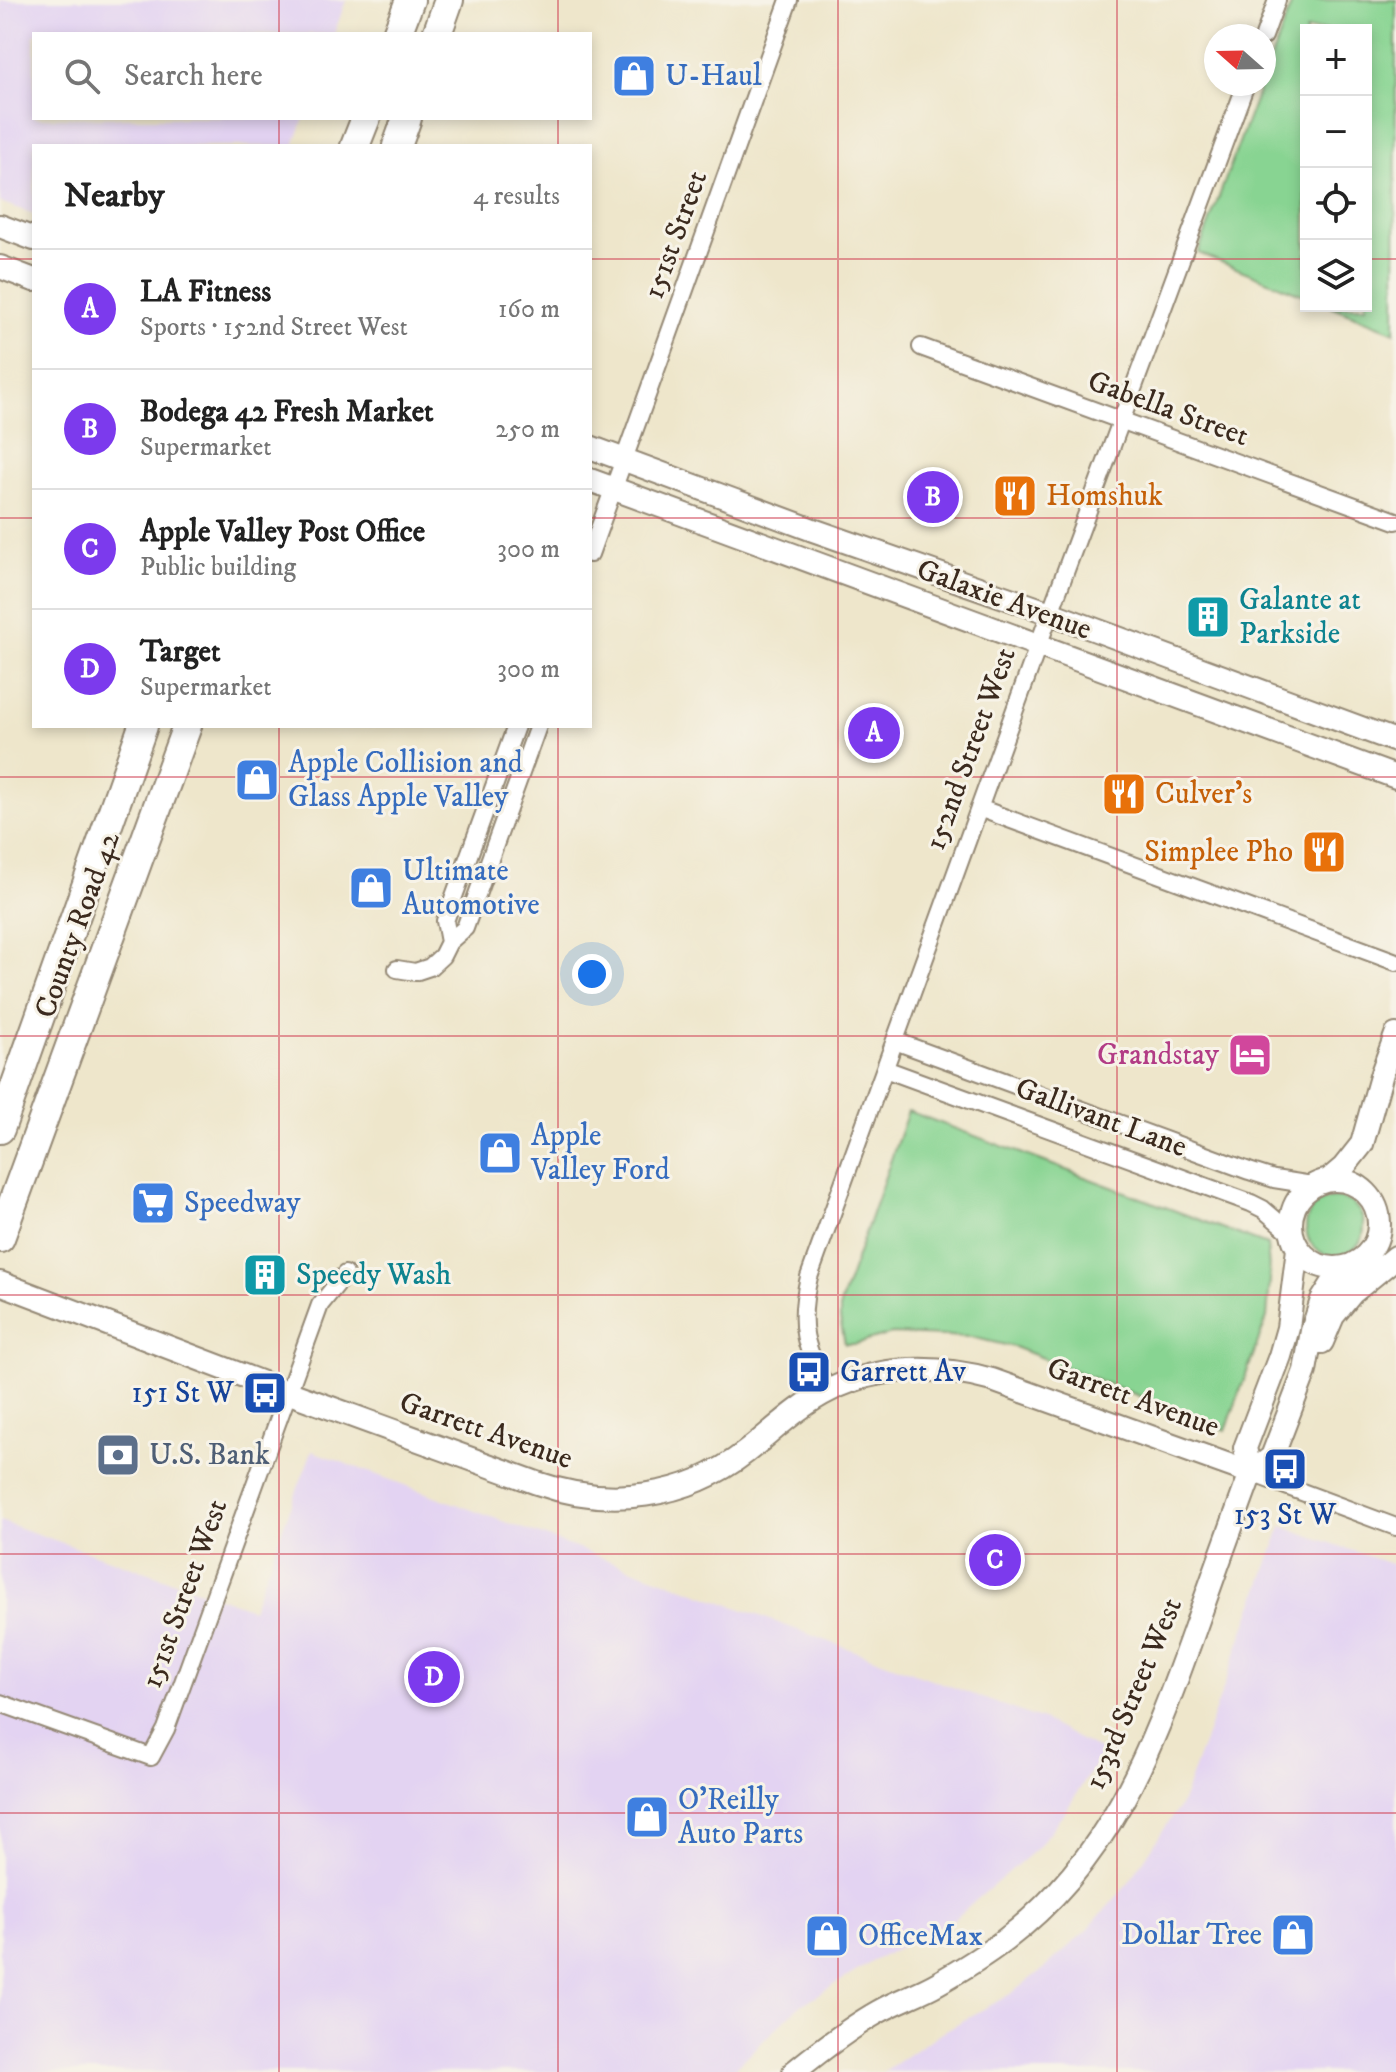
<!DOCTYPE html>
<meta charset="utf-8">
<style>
body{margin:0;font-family:"IM FELL DW Pica",serif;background:#f2f2f2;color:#222}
.controls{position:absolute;right:24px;top:24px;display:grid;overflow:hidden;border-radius:0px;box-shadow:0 4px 12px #0003}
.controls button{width:72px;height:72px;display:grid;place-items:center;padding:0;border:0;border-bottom:2px solid #e0e0e0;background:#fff;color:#222;font:40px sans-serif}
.compass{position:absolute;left:1204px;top:24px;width:72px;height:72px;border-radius:50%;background:#fff;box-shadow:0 4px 12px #0003;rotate:290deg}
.you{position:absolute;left:592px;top:974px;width:28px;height:28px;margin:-20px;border:6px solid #fff;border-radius:50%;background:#1a73e8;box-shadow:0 0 0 12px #1a73e833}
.badge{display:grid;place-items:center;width:52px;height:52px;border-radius:50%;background:#7c3aed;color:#fff;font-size:26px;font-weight:700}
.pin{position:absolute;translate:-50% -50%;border:4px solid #fff;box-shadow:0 2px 8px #0006}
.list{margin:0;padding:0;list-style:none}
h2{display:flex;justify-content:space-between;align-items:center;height:104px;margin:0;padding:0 32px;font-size:34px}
h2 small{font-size:26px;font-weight:400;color:#767676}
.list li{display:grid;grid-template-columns:52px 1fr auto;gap:24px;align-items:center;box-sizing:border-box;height:120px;padding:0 32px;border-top:2px solid #e0e0e0}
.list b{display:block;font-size:30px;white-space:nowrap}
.list p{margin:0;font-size:26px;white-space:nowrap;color:#767676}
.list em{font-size:26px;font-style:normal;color:#767676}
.icon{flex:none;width:44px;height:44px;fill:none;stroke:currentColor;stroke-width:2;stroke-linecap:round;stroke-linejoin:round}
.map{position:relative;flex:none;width:1396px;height:2072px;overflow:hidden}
.search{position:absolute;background:#fff;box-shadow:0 4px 12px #0003;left:32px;top:32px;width:560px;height:88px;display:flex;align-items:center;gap:20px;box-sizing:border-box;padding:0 28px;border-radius:0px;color:#767676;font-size:30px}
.panel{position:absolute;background:#fff;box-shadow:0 4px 12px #0003;left:32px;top:144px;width:560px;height:584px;border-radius:0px}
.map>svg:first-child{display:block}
.built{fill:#e3d3f2}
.green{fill:#88d492;stroke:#627f58;stroke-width:2}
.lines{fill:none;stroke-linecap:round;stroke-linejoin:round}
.street-casing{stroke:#948874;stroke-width:20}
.secondary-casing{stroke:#948874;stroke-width:26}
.highway-casing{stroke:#948874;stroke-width:32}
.street{stroke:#fff;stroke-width:16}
.secondary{stroke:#fff;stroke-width:22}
.highway{stroke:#fff;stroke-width:28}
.grid{fill:none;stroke:#d1495b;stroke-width:2;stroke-opacity:0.55}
.labels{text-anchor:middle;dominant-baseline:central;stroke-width:6;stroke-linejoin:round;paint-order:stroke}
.shop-label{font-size:30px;fill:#366cbe;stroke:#f7f3e8;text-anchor:start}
.street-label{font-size:30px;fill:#3b2a1e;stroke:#f7f3e8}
.food-label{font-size:30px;fill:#c56008;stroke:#f7f3e8;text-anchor:start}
.culture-label{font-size:30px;fill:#0d838f;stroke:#f7f3e8;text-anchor:start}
.hotel-label{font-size:30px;fill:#b23c85;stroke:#f7f3e8;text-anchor:end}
.transit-label{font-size:30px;fill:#164399;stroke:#f7f3e8;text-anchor:start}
.service-label{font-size:30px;fill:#4e5e75;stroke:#f7f3e8;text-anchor:start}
</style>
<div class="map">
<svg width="1396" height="2072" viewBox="0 0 1396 2072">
<rect width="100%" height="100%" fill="#f7f3e8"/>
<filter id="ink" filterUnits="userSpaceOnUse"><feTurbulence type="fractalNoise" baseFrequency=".0125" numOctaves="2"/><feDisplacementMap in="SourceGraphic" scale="16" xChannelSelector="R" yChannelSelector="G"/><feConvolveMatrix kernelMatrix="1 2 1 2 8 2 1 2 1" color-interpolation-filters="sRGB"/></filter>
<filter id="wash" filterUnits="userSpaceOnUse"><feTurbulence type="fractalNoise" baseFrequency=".006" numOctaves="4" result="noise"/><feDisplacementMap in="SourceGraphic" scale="32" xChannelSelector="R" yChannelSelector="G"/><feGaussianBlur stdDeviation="1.8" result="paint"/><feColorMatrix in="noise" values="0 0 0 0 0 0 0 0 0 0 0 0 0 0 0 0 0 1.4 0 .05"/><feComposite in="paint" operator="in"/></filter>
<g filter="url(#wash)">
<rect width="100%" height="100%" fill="#eee6cb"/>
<path class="built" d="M 0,0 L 346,0 L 334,34 L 34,34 L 34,118 L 304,118 L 294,146 L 34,146 L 34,214 L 0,202 Z
M 312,1451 L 1045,1721 L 1103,1752 L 1065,1812 L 1037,1848 L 952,1921 L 875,1960 L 798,2007 L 731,2072 L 0,2072 L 0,1521 L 252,1609 Z
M 1282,1526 L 1396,1566 L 1396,2072 L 883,2072 L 939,2034 L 1012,1993 L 1048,1965 L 1087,1930 L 1128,1884 L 1182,1802 Z"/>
<path class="green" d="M 1293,0 L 1396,0 L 1395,332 L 1330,306 L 1366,306 L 1366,30 L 1306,30 L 1306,296 L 1198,253 L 1261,84 L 1264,84 L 1264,77 Z
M 908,1111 L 1267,1245 L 1270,1281 L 1267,1317 L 1226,1430 L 1014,1347 L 971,1337 L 892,1334 L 855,1344 L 845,1344 L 840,1319 L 840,1305 Z
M1306 1227a29 29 0 1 1 58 0a29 29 0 1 1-58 0Z"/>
</g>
<g filter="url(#ink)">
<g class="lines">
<g class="street-casing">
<path id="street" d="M 1264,36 L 1277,0
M 921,347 L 1396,521
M 590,554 L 789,0
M 979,808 L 1396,962
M 449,942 L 445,921 L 516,726
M 397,969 L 415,972 L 430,967 L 442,956 L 449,942 L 465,928 L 538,726
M 895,1041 L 1249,1171 L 1274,1179 L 1312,1185
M 885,1069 L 1251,1203 L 1263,1209 L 1291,1233
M 828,1391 C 805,1346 797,1328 809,1277 L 1050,613 L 1246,84
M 1251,1473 L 1396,1527
M 0,1703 L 151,1757 L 166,1729 L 320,1305 L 345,1274"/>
</g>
<g class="secondary-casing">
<path id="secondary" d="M 0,226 L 34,239
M 0,267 L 34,280
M 590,447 L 813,530 L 1050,613 L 1396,741
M 590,480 L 1396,777
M 1330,1179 L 1343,1168 L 1362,1144 L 1382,1073 L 1396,1035
M1291 1224a44 44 0 1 1 88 0a44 44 0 1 1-88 0Z
M 0,1283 L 265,1384 L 537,1483 C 608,1508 686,1499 746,1452 C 773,1431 799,1405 830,1390 C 880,1365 939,1365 992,1380 L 1251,1473
M 1322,1342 L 1333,1316 L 1352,1293 L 1396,1257
M 1251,1473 L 1272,1457 L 1305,1371 L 1312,1331 L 1322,1300 L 1336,1278 L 1352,1266
M 794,2072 C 821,2050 848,2029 878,2012 C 897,2001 919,1994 938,1983 C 961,1970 984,1956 1005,1940 C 1108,1862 1151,1752 1193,1634 C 1212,1580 1231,1527 1251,1473 L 1245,1448 L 1280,1356 L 1288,1328 L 1298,1249"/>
</g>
<g class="highway-casing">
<path id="highway" d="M 397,34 L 410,0
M 437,34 L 449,0
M 355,146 L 366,118
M 397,146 L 407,118
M 0,1129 L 143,726
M 0,1238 L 187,726"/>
</g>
<use href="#street" class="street"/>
<use href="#secondary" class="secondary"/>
<use href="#highway" class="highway"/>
</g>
</g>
<path class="grid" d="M 279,0 L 279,34M 558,0 L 558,34M 838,0 L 838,2072M 1117,0 L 1117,2072M 279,118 L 279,146M 558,118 L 558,146M 0,259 L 34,259M 590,259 L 1306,259M 1366,259 L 1396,259M 0,518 L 34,518M 590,518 L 1396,518M 279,726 L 279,2072M 558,726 L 558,2072M 0,777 L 1396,777M 0,1036 L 1396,1036M 0,1295 L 1396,1295M 0,1554 L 1396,1554M 0,1813 L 1396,1813"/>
<defs>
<g id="shop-square" transform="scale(2.3)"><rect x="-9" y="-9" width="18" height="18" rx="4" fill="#3f7fe0" stroke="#f7f3e8"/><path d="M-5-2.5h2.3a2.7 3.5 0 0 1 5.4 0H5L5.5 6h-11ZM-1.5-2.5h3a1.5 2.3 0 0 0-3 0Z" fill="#fff"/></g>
<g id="restaurant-square" transform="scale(2.3)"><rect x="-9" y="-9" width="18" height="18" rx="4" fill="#e8710a" stroke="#f7f3e8"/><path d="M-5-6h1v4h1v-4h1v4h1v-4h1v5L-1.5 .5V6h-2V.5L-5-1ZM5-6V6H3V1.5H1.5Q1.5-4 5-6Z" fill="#fff"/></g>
<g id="building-square" transform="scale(2.3)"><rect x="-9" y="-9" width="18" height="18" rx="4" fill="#0f9aa8" stroke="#f7f3e8"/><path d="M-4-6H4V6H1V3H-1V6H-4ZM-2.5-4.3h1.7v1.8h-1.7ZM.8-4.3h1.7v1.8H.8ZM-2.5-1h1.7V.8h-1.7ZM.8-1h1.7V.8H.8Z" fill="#fff"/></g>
<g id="hotel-square" transform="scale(2.3)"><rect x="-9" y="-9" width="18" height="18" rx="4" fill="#d1479c" stroke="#f7f3e8"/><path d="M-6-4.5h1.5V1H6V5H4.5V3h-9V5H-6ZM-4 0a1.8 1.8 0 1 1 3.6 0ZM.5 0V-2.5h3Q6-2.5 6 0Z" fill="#fff"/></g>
<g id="supermarket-square" transform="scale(2.3)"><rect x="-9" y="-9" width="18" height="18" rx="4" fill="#3f7fe0" stroke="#f7f3e8"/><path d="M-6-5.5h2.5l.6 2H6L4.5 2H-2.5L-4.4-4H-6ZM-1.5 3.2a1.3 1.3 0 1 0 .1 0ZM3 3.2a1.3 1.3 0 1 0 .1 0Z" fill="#fff"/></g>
<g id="bus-square" transform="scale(2.3)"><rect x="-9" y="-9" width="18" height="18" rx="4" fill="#1a4fb4" stroke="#f7f3e8"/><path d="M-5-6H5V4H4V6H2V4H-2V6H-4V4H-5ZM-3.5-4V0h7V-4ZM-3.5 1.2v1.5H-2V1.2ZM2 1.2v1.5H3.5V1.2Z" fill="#fff"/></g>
<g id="bank-square" transform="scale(2.3)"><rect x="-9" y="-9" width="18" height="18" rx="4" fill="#5c6f8a" stroke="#f7f3e8"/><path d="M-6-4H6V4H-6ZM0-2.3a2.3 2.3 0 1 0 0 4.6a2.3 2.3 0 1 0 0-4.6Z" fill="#fff"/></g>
</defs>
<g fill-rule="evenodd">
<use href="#shop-square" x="634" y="76"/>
<use href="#restaurant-square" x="1015" y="496"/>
<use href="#building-square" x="1208" y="617"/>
<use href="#shop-square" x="257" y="780"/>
<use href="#restaurant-square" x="1124" y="794"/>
<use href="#restaurant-square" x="1324" y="852"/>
<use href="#shop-square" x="371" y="888"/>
<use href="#hotel-square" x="1250" y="1055"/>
<use href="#shop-square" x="500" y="1153"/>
<use href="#supermarket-square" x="153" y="1203"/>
<use href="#building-square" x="265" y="1275"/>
<use href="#bus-square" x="809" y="1372"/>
<use href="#bus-square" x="265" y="1393"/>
<use href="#bank-square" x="118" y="1455"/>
<use href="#bus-square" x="1285" y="1469"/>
<use href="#shop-square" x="647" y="1817"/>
<use href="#shop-square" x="1293" y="1935"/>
<use href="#shop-square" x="827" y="1936"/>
</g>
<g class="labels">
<g class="shop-label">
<text x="665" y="76">U-Haul</text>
<text x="288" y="763">Apple Collision and<tspan x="288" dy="34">Glass Apple Valley</tspan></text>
<text x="402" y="871">Ultimate<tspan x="402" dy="34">Automotive</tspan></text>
<text x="531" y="1136">Apple<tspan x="531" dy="34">Valley Ford</tspan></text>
<text x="184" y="1203">Speedway</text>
<text x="678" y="1800">O'Reilly<tspan x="678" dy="34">Auto Parts</tspan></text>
<text x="1262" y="1935" text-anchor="end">Dollar Tree</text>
<text x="858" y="1936">OfficeMax</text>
</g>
<g class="street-label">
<text transform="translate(676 235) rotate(-70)">151st Street</text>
<text transform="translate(1168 409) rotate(20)">Gabella Street</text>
<text transform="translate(1004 600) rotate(20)">Galaxie Avenue</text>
<text transform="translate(971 749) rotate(-70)">152nd Street West</text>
<text transform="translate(78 925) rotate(-70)">County Road 42</text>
<text transform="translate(1101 1118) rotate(20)">Gallivant Lane</text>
<text transform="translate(1133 1398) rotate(20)">Garrett Avenue</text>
<text transform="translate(486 1431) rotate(19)">Garrett Avenue</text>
<text transform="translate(185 1594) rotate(-70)">151st Street West</text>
<text transform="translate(1134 1694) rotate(-67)">153rd Street West</text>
</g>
<g class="food-label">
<text x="1046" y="496">Homshuk</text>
<text x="1155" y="794">Culver's</text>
<text x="1293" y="852" text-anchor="end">Simplee Pho</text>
</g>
<g class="culture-label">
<text x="1239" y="600">Galante at<tspan x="1239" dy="34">Parkside</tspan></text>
<text x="296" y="1275">Speedy Wash</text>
</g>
<g class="hotel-label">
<text x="1219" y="1055">Grandstay</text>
</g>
<g class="transit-label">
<text x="840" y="1372">Garrett Av</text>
<text x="234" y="1393" text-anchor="end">151 St W</text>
<text x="1285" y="1515" text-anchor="middle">153 St W</text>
</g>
<g class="service-label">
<text x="149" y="1455">U.S. Bank</text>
</g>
</g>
</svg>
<div class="controls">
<button>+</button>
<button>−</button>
<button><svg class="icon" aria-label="locate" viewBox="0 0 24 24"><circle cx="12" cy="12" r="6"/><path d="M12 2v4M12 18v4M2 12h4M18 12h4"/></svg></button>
<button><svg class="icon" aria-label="layers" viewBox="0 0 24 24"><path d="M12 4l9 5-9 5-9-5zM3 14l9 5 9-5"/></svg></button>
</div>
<svg class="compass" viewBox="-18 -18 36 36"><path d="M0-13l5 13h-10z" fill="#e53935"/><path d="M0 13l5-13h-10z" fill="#767676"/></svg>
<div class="you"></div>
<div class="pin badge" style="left:874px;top:733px">A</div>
<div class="pin badge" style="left:933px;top:497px">B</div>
<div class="pin badge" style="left:995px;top:1560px">C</div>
<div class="pin badge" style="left:434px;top:1677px">D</div>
<div class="search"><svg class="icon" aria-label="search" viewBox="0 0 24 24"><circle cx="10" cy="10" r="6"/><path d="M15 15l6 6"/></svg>Search here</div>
<section class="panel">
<h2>Nearby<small>4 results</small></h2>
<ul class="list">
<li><span class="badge">A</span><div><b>LA Fitness</b><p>Sports · 152nd Street West</p></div><em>160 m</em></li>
<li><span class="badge">B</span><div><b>Bodega 42 Fresh Market</b><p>Supermarket</p></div><em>250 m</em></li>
<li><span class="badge">C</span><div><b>Apple Valley Post Office</b><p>Public building</p></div><em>300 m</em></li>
<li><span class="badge">D</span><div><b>Target</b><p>Supermarket</p></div><em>300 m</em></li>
</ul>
</section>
</div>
